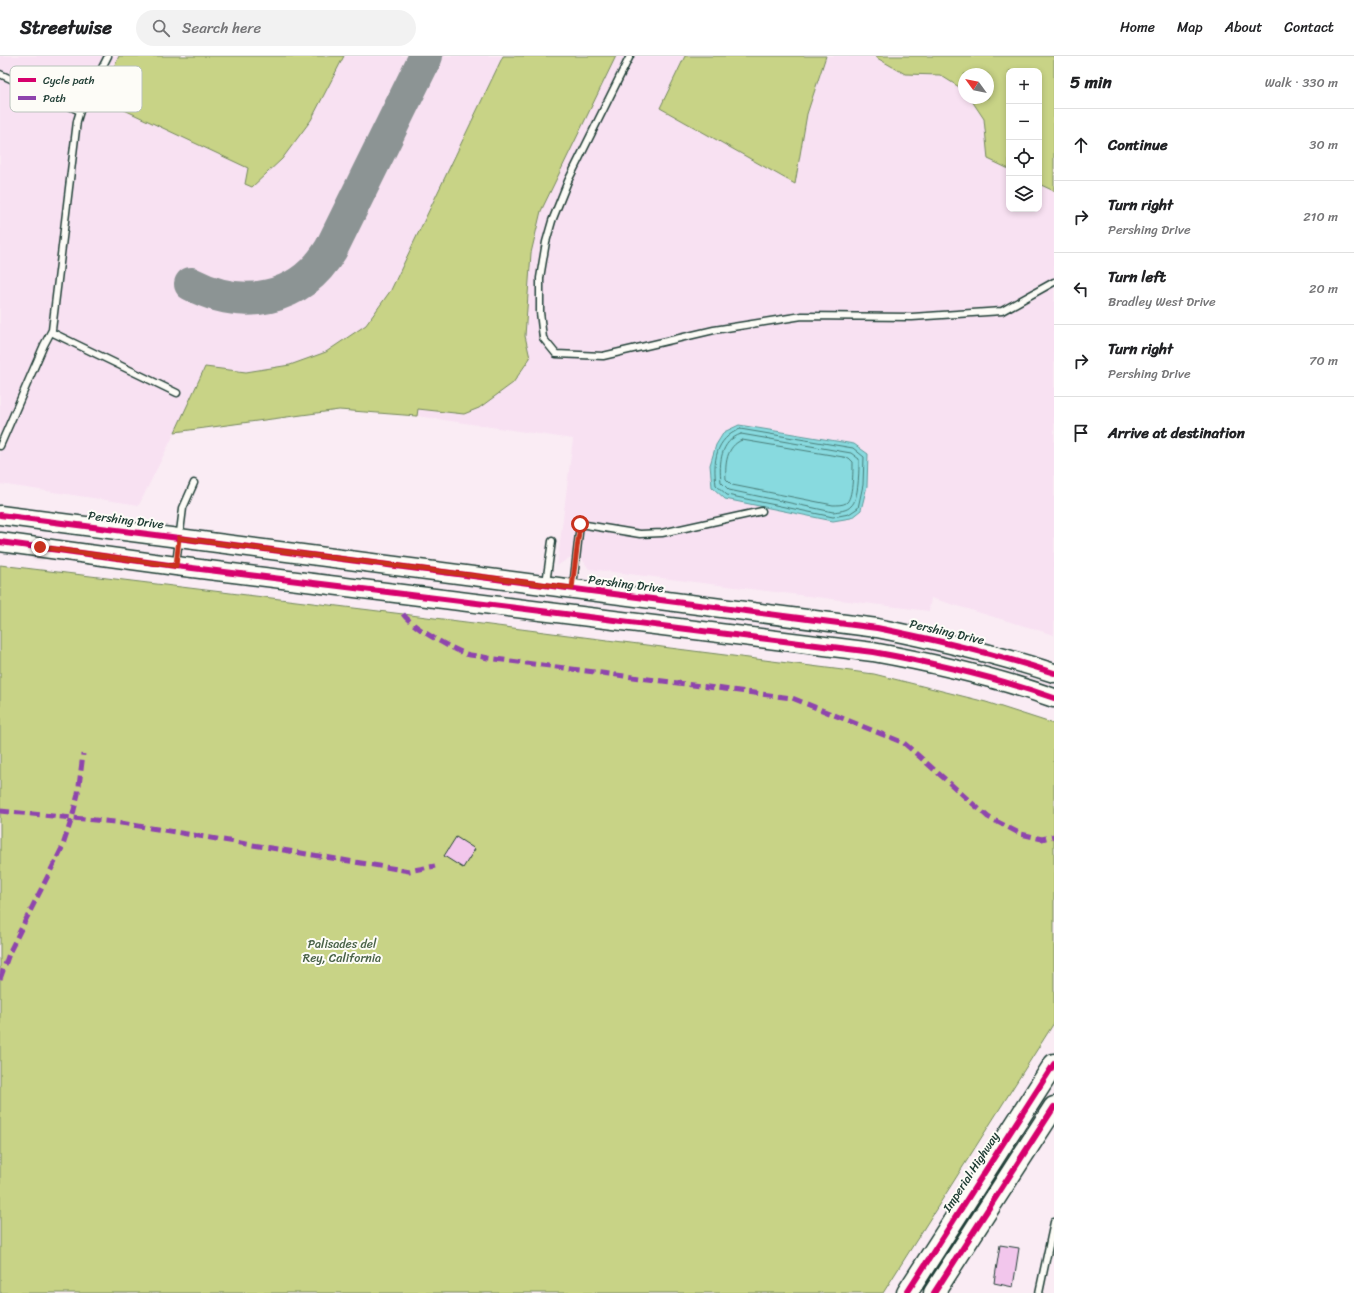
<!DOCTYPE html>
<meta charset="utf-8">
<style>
body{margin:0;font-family:Sriracha,sans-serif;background:#f2f2f2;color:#202124}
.controls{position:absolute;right:12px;top:12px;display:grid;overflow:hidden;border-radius:8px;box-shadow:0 2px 6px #0003}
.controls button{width:36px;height:36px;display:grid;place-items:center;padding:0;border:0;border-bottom:1px solid #e0e0e0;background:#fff;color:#202124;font:20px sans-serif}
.compass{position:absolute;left:958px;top:12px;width:36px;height:36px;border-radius:50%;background:#fff;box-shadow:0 2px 6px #0003;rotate:303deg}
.stop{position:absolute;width:12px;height:12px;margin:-9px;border:3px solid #c8321e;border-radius:50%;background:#fff}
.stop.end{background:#c8321e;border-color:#fff;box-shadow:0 1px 4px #0008}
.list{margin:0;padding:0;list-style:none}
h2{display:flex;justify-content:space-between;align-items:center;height:52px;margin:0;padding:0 16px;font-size:17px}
h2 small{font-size:13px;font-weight:400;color:#757577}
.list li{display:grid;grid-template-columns:26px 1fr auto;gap:12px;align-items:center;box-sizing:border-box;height:72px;padding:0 16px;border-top:1px solid #e0e0e0}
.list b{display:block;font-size:15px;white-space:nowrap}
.list p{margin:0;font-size:13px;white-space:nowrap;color:#757577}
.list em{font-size:13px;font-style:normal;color:#757577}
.icon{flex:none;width:22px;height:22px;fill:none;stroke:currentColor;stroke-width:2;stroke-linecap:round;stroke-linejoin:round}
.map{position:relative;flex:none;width:1054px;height:1237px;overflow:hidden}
header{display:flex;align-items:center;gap:24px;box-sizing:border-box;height:56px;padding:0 20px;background:#fff;border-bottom:1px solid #e0e0e0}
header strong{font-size:19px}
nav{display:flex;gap:22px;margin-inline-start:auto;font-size:14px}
.search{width:280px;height:36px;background:#f2f2f2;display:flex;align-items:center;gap:10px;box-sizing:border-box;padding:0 14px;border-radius:22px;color:#757577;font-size:15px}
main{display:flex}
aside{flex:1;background:#fff}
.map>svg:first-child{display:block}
.built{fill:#f8e1f2;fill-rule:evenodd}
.green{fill:#c8d386;stroke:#74885d}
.water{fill:#88dadf;stroke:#5e9b9b}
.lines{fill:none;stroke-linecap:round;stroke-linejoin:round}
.shore{stroke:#497c78;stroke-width:1}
.taxiway{stroke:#8c9494;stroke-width:34}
.building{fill:#f2c6ec;stroke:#1f3d34}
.service-casing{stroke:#1f3d34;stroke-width:9}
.secondary-casing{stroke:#1f3d34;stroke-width:21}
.primary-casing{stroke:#1f3d34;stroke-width:23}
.service{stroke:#fdfcf7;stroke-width:6}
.secondary{stroke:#fdfcf7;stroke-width:18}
.primary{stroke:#fdfcf7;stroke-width:20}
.quiet{stroke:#8e44ad;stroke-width:5;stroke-dasharray:10 5;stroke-linecap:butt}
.cycleway-casing{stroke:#fdfcf7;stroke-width:8}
.cycleway{stroke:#d6006c;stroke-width:6}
.route{stroke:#c8321e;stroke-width:5}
.labels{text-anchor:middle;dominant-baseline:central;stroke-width:4;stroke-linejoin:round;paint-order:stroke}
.street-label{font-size:12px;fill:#1f3d34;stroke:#fdfcf7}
.park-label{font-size:12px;fill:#496248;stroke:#fdfcf7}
.key{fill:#fdfcf7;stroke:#bac3bc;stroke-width:1}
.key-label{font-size:11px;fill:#1f3d34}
</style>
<header>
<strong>Streetwise</strong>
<div class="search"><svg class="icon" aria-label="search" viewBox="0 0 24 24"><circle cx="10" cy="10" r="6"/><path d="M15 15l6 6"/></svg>Search here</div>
<nav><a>Home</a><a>Map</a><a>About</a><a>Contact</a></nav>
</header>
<main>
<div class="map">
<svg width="1054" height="1237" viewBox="0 0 1054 1237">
<rect width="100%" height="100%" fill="#faecf4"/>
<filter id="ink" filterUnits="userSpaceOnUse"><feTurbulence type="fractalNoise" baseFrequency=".025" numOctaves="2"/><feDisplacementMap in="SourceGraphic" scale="8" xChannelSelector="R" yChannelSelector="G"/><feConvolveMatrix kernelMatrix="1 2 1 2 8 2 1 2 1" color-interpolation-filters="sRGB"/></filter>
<g filter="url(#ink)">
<path class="built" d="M 0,0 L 1054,0 L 1054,579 L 931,542 L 929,555 L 589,513 L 582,503 L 569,502 L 557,510 L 573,383 L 417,360 L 339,354 L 175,376 L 139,449 L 0,428 ZM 1009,15 L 1039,15 L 1039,153 L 1009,153 ZM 964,18 L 988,18 L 988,42 L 964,42 Z"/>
<path class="green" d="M 119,0 L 344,0 L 311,64 L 282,103 L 252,131 L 245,128 L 248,112 L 99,42 Z
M 503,0 L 616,0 L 541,155 L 531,197 L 525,280 L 530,302 L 513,327 L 479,352 L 464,358 L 418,353 L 417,360 L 339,354 L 175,376 L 205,311 L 246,316 L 290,309 L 326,296 L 366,269 L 391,234 Z
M 685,0 L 826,0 L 807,58 L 795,128 L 660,52 Z
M 876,0 L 1054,0 L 1054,135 L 1039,128 L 1039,15 L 1009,15 L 1009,113 L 988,103 L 984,63 L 970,42 L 988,42 L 988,18 L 964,18 L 964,34 L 940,19 L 905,18 L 877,2 Z
M 0,509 L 403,558 L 874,618 L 986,646 L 1054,668 L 1054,967 L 883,1237 L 0,1237 Z"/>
<path class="water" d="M 739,369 L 854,388 L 868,398 L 867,430 L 861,454 L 851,462 L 833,465 L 725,443 L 712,431 L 710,409 L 716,389 L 724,376 Z"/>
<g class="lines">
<path class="shore" d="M 740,373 L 853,392 L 864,401 L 863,429 L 858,452 L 849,458 L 833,461 L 727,439 L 716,429 C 713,405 715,383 740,373 Z
M 741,378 L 851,397 L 859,403 C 859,413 859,444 851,450 C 847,455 839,455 833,456 L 729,434 L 721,426 C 719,407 720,385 741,378 Z
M 742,384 L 849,402 L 853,406 C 853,415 853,443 846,447 C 843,449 837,449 833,449 L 732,429 L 726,423 C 725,409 726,390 742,384 Z"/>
<path class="taxiway" d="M 191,228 C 243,255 300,245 331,193 L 426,0"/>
</g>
<path class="building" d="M 456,781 L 475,793 L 463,812 L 444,800 Z
M 1000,1189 L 1019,1192 L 1013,1231 L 994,1227 Z"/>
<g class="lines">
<g class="service-casing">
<path id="service" d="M 630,0 L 568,125 L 552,165 L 546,186 L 540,222 L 540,256 L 543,282 L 556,298 L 603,300 L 714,274 L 802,260 L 912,261 L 1002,255 L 1054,226
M 0,18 L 80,55
M 51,276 L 177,337
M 0,390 L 44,289 L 52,274 L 77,65 L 80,55 L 108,0
M 176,508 L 183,452 L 194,427
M 546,527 L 552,485
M 573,531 L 580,468 L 640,478 L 662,477 L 762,455
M 1039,1237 L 1054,1166"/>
</g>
<g class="secondary-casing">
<path id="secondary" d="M 0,459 L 877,572 C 937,584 996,598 1054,617
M 0,486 L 176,510 L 873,596 C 934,607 995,621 1054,642"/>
</g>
<g class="primary-casing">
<path id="primary" d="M 907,1237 L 1054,1008
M 934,1237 L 1054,1051"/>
</g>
<use href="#service" class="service"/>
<use href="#secondary" class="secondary"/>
<use href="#primary" class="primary"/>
<path class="quiet" d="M 403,558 C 413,572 450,592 466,598 C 473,600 481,600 488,602 L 792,642 L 904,687 L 988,761 L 1021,778 L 1042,783 L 1054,780
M 0,755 L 115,766 L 409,815 L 435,810
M 0,923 L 10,895 L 62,792 L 72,762 L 78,738 L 83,698"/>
<g class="cycleway-casing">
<path id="cycleway" d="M 0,459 L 877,572 C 937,584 996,598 1054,617
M 0,486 L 176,510 L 873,596 C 934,607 995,621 1054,642
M 907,1237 L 1054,1008
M 934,1237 L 1054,1051"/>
</g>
<use href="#cycleway" class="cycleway"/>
</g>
</g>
<g class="lines" filter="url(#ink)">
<path class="route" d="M 40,491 L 176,510 L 179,482 L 572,532 L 580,468"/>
</g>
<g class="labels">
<g class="street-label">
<text transform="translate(126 464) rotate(7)">Pershing Drive</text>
<text transform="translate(626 528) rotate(7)">Pershing Drive</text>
<text transform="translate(947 576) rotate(13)">Pershing Drive</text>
<text transform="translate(971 1116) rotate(-57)">Imperial Highway</text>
</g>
<g class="park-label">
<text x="342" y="888">Palisades del<tspan x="342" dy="14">Rey, California</tspan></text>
</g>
</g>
<rect x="10" y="10" width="132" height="46" rx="6" class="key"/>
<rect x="18" y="22" width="18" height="4" fill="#d6006c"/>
<rect x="18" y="40" width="18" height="4" fill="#8e44ad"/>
<g class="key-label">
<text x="43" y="28">Cycle path</text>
<text x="43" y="46">Path</text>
</g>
</svg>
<div class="controls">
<button>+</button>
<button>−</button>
<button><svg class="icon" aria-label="locate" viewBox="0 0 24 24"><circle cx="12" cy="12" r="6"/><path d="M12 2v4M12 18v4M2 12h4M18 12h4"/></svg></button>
<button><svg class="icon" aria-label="layers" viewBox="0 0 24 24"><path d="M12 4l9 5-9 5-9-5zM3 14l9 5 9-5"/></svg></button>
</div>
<svg class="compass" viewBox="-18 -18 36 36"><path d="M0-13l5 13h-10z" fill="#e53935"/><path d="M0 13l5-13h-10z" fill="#757577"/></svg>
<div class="stop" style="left:580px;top:468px"></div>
<div class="stop end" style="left:40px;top:491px"></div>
</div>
<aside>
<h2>5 min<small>Walk · 330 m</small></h2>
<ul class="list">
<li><svg class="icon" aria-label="ahead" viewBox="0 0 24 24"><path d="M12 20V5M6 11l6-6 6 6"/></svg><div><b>Continue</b></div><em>30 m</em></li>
<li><svg class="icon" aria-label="right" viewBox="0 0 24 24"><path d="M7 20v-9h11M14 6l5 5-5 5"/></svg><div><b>Turn right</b><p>Pershing Drive</p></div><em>210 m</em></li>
<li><svg class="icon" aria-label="left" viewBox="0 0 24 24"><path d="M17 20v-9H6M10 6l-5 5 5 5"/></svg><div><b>Turn left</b><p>Bradley West Drive</p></div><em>20 m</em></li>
<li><svg class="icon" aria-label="right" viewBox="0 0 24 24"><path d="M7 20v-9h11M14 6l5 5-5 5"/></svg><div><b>Turn right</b><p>Pershing Drive</p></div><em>70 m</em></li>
<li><svg class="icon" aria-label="arrive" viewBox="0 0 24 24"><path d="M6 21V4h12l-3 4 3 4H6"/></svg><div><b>Arrive at destination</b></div></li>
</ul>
</aside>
</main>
